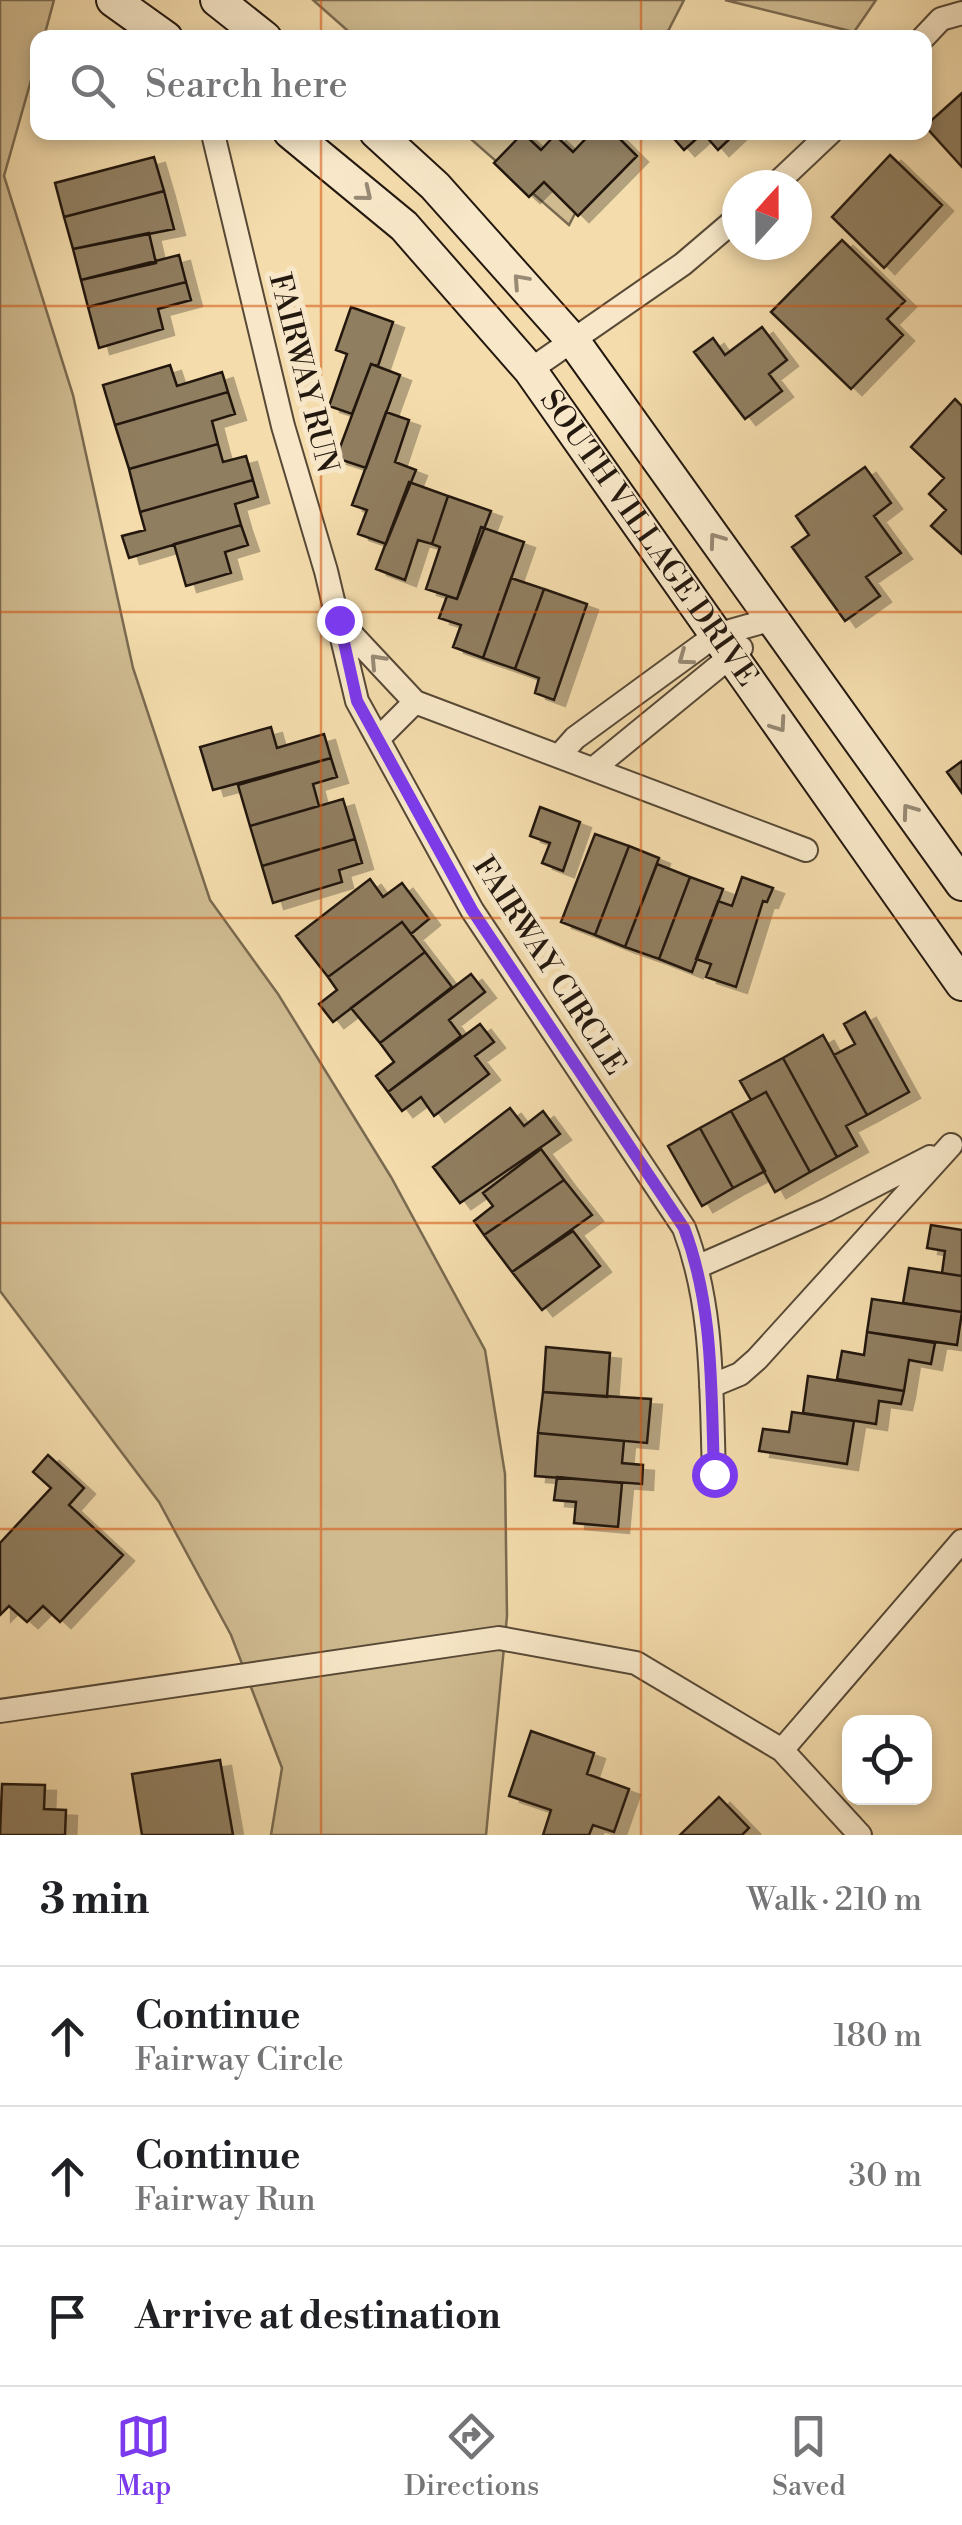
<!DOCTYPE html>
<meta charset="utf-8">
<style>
body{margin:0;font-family:"Libre Bodoni",serif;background:#f6f6f6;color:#202124}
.controls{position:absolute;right:30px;bottom:30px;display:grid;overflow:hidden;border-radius:20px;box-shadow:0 5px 15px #0003}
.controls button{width:90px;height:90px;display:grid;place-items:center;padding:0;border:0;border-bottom:2px solid #e0e0e0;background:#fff;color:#202124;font:50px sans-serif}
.compass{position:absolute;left:722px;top:170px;width:90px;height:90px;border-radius:50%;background:#fff;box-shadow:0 5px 15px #0003;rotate:21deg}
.stop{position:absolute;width:30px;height:30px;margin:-22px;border:8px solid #7c3aed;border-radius:50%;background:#fff}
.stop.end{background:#7c3aed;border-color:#fff;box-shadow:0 2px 10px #0008}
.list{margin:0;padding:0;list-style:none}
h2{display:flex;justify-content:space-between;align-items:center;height:130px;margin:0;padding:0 40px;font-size:42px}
h2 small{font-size:32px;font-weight:400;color:#757577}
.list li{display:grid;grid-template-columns:65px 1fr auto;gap:30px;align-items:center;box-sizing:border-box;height:140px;padding:0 40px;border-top:2px solid #e0e0e0}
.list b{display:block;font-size:38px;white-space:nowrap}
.list p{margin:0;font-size:32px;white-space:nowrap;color:#757577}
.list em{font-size:32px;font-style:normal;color:#757577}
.icon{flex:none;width:55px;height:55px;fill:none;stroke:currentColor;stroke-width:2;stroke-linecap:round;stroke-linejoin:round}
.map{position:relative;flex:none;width:962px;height:1835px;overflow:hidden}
.search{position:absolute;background:#fff;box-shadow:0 5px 15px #0003;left:30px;right:30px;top:30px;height:110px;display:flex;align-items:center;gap:25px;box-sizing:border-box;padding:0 35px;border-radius:20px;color:#757577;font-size:38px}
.sheet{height:550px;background:#fff}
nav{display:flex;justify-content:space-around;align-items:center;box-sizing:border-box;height:140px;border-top:2px solid #e0e0e0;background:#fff;font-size:28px;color:#757577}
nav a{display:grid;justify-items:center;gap:5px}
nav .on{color:#7c3aed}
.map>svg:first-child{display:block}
.green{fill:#d0bb91;stroke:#7a6a50;stroke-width:2.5}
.building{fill:#907e61;stroke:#23180f;stroke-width:2.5;filter:url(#shadow)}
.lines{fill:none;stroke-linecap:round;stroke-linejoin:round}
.street-casing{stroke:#574936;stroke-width:26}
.secondary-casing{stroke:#23180f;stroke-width:36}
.street{stroke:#f8e8c9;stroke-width:22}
.secondary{stroke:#f8e8c9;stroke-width:32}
.oneway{stroke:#988a75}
.route{stroke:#7c3aed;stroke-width:12}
.grid{fill:none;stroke:#d4520c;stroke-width:2.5;stroke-opacity:0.55}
.labels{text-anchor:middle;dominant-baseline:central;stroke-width:10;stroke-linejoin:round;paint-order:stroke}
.street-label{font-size:30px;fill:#23180f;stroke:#f8e8c9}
</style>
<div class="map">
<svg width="962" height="1835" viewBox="0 0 962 1835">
<defs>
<filter id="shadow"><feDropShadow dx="11" dy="6" stdDeviation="0" flood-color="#0004"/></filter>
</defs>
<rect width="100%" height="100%" fill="#f4dcac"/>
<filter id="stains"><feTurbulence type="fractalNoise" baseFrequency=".002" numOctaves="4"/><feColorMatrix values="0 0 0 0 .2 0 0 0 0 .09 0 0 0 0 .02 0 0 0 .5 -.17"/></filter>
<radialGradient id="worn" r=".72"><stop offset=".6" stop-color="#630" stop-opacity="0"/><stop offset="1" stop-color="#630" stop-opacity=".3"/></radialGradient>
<path class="green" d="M 0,0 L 54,0 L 44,37 L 38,38 L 37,59 L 4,176 L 73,395 L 133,668 L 210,900 L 278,994 L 391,1177 L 485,1350 L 505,1474 L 507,1616 L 486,1835 L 271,1835 L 282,1768 L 231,1635 L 159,1502 L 0,1291 Z
M 313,0 L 684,0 L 665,37 L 356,38 Z
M 725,0 L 876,0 L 854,32 Z
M 464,133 L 617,133 L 569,225 Z"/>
<path class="building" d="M 962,93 L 962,167 L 925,126 Z
M 592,132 L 613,132 L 637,156 L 578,216 L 544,182 L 529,197 L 494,163 L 523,133 L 541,150 L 555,135 L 573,152 Z
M 668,132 L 737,132 L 718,150 L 703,133 L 684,150 Z
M 890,155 L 942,205 L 884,268 L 832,217 Z
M 154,157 L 164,191 L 64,217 L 55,183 Z
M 164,191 L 174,229 L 73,249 L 64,217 Z
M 149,233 L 156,263 L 81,280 L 73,249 Z
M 842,240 L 905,301 L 887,319 L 903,335 L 851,389 L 771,312 Z
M 179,255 L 186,282 L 88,307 L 81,280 Z
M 186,282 L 191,300 L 158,309 L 163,329 L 99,348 L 88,307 Z
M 351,307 L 393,322 L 378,366 L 371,364 L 352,414 L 329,406 L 347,354 L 336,350 Z
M 762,327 L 787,360 L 769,374 L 782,391 L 745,419 L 694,352 L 713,338 L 725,355 Z
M 371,364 L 400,375 L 366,468 L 336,458 Z
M 170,365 L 177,386 L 222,372 L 228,392 L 115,425 L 103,385 Z
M 228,392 L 235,414 L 212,421 L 218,444 L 129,469 L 115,425 Z
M 955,399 L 962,406 L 962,554 L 931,526 L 946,510 L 929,494 L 944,478 L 911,447 Z
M 386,412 L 409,420 L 395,462 L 416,470 L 386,544 L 358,534 L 367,510 L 352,505 Z
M 218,444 L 223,462 L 246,456 L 253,480 L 140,512 L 129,469 Z
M 865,467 L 891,503 L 874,516 L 901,553 L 866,577 L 880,596 L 845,621 L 792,547 L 809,535 L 796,516 Z
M 253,480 L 258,497 L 235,504 L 241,525 L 129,558 L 122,536 L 145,530 L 140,512 Z
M 409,482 L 448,496 L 432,544 L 418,540 L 405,580 L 376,569 Z
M 448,496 L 491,511 L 457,599 L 426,589 L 440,547 L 432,544 Z
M 241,525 L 248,545 L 225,552 L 231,573 L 186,586 L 174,544 Z
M 481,527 L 524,542 L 483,658 L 453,647 L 461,625 L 439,618 L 447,596 L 457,599 Z
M 511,578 L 544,589 L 515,669 L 483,658 Z
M 544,589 L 587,604 L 554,700 L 535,693 L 539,678 L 515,669 Z
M 271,727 L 277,748 L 324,734 L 331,758 L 213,790 L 200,747 Z
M 331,758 L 337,777 L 313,784 L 319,806 L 250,826 L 238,785 Z
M 962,761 L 962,793 L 947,772 Z
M 343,799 L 355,839 L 262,866 L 250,826 Z
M 540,807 L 580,822 L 563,871 L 542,863 L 550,843 L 530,836 Z
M 595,834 L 629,846 L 595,935 L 561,922 Z
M 355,839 L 362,863 L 339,870 L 342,882 L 273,903 L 262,866 Z
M 629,846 L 659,858 L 625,947 L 595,935 Z
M 657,864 L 690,877 L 659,959 L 625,947 Z
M 690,877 L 723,889 L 692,972 L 659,959 Z
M 742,877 L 773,888 L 767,902 L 763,901 L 736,987 L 706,977 L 711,964 L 696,959 L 718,901 L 732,906 Z
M 370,879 L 383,897 L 402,883 L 429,919 L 411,934 L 402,922 L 328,977 L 296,936 Z
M 402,922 L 425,952 L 333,1022 L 319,1004 L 337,990 L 328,977 Z
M 425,952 L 452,987 L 380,1043 L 351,1008 Z
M 471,974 L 485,992 L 449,1020 L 461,1036 L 388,1092 L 376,1076 L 394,1062 L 380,1043 Z
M 865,1012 L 909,1092 L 867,1115 L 834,1055 L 855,1044 L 844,1024 Z
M 480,1024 L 494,1042 L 475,1056 L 489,1074 L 434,1116 L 421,1097 L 402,1111 L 388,1092 Z
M 823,1035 L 867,1115 L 846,1126 L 857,1146 L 837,1157 L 783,1058 Z
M 783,1058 L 837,1157 L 810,1172 L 766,1092 L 751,1100 L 740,1081 Z
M 766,1092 L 810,1172 L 775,1192 L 731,1111 Z
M 510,1108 L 524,1126 L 543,1111 L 560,1134 L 460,1203 L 433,1167 Z
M 731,1111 L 765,1171 L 733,1188 L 700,1128 Z
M 700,1128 L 733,1188 L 702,1206 L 668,1146 Z
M 541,1149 L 564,1180 L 484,1235 L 474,1221 L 493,1206 L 483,1193 Z
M 564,1180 L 592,1215 L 512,1272 L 484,1235 Z
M 931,1225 L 962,1230 L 962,1276 L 942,1273 L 945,1251 L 927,1248 Z
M 573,1231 L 600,1266 L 542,1310 L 512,1272 Z
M 909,1268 L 962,1276 L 962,1312 L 903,1303 Z
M 872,1299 L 962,1312 L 957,1345 L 867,1332 Z
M 867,1332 L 935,1343 L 931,1364 L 909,1360 L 904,1391 L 837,1379 L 842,1351 L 864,1355 Z
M 546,1347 L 610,1353 L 607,1397 L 543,1392 Z
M 808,1376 L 904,1391 L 901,1404 L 879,1401 L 876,1424 L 803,1413 Z
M 543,1392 L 651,1399 L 647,1443 L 538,1433 Z
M 792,1412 L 854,1421 L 847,1464 L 759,1451 L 763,1429 L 789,1432 Z
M 538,1433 L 624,1441 L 622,1463 L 643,1465 L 642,1484 L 535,1476 Z
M 48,1455 L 84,1488 L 69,1505 L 123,1555 L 60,1622 L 43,1606 L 27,1622 L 9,1606 L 0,1615 L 0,1543 L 51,1488 L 33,1472 Z
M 557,1477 L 622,1483 L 618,1527 L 574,1523 L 576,1502 L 554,1500 Z
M 531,1731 L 594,1753 L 587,1774 L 629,1789 L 614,1832 L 593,1825 L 589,1835 L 543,1835 L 551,1810 L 509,1796 Z
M 220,1760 L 233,1835 L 142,1835 L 132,1774 Z
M 2,1784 L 45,1785 L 44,1809 L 66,1810 L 65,1835 L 0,1835 Z
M 719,1797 L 749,1828 L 742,1835 L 680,1835 Z"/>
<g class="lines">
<g class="street-casing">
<path id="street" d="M 923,38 L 941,19 L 962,13
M 214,138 L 283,426 L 326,571 L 357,701 L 472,910 L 684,1228 C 714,1307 711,1391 714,1474
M 775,185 L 831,132
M 530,370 L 683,264 L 737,218
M 341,623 L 415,702 L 806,850
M 380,737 L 415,702
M 559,756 L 575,738 L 716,635 L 773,619
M 593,769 L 741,648
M 699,1266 L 827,1210 L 930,1157
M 711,1386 L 740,1374 L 757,1359 L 951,1145
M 0,1711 L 499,1638 L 636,1663 L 782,1750 L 860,1835
M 782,1750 L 962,1541"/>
</g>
<g class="secondary-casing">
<g id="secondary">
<path d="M 113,0 L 166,38"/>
<path d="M 217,0 L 265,38"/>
<path id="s1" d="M 290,132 L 404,226 L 530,370 L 962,984"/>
<path d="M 376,132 L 435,186 L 574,342 L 962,884"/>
</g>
</g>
<use href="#street" class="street"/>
<use href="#secondary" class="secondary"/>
</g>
<defs><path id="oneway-chevron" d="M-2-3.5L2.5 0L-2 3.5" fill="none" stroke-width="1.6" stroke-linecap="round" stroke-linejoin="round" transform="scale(2.5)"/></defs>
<g class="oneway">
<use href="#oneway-chevron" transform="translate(365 194) rotate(39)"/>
<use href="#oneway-chevron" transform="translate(520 281) rotate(-132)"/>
<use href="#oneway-chevron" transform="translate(716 540) rotate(-126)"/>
<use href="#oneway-chevron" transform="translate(685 658) rotate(144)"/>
<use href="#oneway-chevron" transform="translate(377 661) rotate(-133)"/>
<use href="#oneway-chevron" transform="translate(779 725) rotate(55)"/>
<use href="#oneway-chevron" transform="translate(909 811) rotate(-126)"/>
</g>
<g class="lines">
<path class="route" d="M 339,620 L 357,701 L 472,910 L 684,1228 C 714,1307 711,1391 714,1474"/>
</g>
<path class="grid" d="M 321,0 L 321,38M 641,0 L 641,38M 321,132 L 321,1835M 641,132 L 641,1835M 0,306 L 962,306M 0,612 L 962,612M 0,918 L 962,918M 0,1223 L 962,1223M 0,1529 L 962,1529"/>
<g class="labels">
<g class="street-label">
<text transform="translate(303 373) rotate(76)">FAIRWAY RUN</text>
<text stroke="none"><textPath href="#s1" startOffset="545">SOUTH VILLAGE DRIVE</textPath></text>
<text transform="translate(549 966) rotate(57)">FAIRWAY CIRCLE</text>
</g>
</g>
<rect width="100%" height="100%" filter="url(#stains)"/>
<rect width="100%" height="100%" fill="url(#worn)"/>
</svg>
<div class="controls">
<button><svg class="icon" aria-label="locate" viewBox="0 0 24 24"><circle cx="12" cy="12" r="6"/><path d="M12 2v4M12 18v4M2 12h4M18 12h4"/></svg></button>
</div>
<svg class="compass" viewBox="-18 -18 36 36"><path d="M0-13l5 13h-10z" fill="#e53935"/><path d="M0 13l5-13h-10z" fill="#757577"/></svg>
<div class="stop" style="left:714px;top:1474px"></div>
<div class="stop end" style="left:339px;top:620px"></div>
<div class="search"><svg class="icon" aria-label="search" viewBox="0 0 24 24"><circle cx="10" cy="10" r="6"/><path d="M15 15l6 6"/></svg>Search here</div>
</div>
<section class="sheet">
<h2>3 min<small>Walk · 210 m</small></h2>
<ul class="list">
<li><svg class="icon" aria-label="ahead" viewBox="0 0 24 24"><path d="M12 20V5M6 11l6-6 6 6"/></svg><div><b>Continue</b><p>Fairway Circle</p></div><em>180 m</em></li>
<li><svg class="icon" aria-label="ahead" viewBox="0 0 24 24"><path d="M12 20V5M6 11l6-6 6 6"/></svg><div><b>Continue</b><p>Fairway Run</p></div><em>30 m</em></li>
<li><svg class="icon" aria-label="arrive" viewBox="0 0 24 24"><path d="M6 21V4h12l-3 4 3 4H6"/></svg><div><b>Arrive at destination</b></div></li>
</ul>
</section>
<nav>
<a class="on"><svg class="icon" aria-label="map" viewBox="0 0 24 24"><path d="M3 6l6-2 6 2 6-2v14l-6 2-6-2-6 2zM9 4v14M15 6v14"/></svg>Map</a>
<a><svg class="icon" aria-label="directions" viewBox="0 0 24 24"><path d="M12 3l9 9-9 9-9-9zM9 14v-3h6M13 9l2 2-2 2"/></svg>Directions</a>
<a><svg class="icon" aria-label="saved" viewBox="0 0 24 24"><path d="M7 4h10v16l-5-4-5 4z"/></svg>Saved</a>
</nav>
